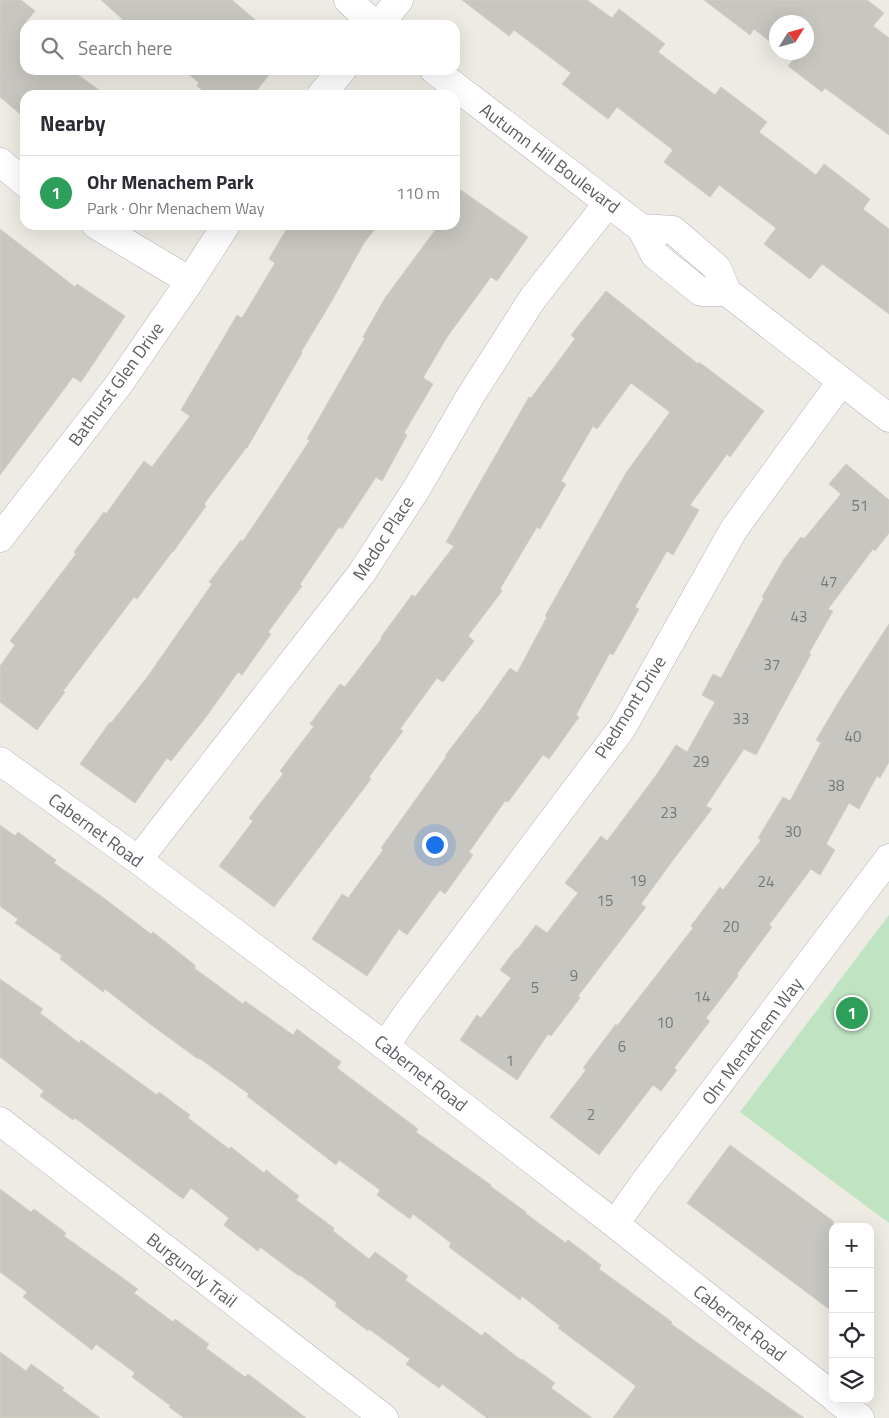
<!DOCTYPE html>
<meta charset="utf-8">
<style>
body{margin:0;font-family:"Titillium Web",sans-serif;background:#f7f7f7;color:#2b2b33}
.controls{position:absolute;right:15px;bottom:15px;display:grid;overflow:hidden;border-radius:10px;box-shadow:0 5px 20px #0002}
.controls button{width:45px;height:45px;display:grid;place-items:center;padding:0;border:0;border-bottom:1px solid #e1e1e2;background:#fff;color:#2b2b33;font:25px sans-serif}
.compass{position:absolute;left:769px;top:15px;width:45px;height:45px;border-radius:50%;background:#fff;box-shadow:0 5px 20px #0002;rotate:53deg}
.you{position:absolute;left:434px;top:844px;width:18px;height:18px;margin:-12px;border:4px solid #fff;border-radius:50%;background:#1a73e8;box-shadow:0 0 0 8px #1a73e833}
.badge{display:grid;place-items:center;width:32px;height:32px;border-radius:50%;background:#db2777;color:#fff;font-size:16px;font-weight:700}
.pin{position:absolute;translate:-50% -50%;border:2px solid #fff;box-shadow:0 1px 5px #0006}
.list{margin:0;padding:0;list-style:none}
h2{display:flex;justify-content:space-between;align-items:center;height:65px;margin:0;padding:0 20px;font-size:21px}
h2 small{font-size:16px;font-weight:400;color:#7c7c81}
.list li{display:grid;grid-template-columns:32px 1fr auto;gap:15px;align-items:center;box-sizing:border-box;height:75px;padding:0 20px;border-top:1px solid #e1e1e2}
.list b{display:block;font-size:19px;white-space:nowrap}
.list p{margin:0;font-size:16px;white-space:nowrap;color:#7c7c81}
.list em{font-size:16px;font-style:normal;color:#7c7c81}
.icon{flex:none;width:28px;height:28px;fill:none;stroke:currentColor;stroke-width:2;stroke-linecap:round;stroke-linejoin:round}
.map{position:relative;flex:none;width:889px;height:1418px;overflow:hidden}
.search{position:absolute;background:#fff;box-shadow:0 5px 20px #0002;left:20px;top:20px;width:440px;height:55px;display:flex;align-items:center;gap:12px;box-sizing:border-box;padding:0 18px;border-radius:15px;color:#7c7c81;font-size:19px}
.panel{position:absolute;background:#fff;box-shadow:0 5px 20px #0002;left:20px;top:90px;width:440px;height:140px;border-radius:15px}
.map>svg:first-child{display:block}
.green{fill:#c0e4c1}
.building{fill:#c8c6c0;stroke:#d1cdc2}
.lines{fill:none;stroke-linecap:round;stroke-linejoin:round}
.minor-casing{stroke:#b3b5ba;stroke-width:29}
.tertiary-casing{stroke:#b3b5ba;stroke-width:29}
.minor{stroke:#fff;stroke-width:28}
.tertiary{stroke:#fff;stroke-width:28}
.labels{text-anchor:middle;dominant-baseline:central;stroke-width:4.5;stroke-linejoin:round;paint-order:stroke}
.number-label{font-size:15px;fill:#76787a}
.street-label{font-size:18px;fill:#5b5e63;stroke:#fff}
</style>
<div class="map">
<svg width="889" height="1418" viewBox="0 0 889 1418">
<rect width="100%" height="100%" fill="#edebe3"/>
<path class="green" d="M 889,915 L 889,1223 L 740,1112 Z"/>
<path class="building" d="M 0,0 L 21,0 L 35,11 L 25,23 L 25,70 L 71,70 L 106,95 L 25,95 L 25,118 L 0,97 Z
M 101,0 L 232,0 L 261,25 L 129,25 Z
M 462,0 L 587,0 L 612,18 L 619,9 L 665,44 L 658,52 L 715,95 L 721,87 L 767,122 L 759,132 L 816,175 L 824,164 L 870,199 L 863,209 L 889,229 L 889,314 L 822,264 L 810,279 L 764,244 L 776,228 L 719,185 L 710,197 L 664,162 L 673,150 L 617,107 L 608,119 L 562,84 L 571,73 L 514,30 L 509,36 Z
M 704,0 L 867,0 L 884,13 L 873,26 L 889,38 L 889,135 L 825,88 L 822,92 L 788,66 L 794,59 L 785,52 L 806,52 L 806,22 L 776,22 L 776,46 L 754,29 L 750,35 Z
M 184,70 L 273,70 L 253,95 L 208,95 L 197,86 L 199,83 Z
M 455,186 L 528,237 L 497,281 L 491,277 L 447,337 L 423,378 L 433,384 L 404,433 L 407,435 L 382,481 L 376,477 L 342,529 L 339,527 L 300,584 L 302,586 L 268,632 L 271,634 L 242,675 L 238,672 L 206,717 L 171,761 L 167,758 L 135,803 L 80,764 L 110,722 L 111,723 L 148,676 L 212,584 L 209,582 L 241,540 L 243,541 L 274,495 L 310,440 L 307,439 L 365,338 L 363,337 L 385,298 L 439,225 L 455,225 Z
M 289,225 L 378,225 L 364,243 L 330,304 L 301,352 L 302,353 L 247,448 L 246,448 L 204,504 L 206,506 L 173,552 L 172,552 L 137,599 L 134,597 L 63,691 L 65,692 L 37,730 L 0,702 L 0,666 L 15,645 L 10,641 L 76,554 L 74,552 L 104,512 L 106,514 L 144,461 L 152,467 L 190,416 L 181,410 L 237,315 L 242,318 L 275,263 L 269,259 Z
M 0,229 L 75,287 L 77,284 L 125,316 L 81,382 L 73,377 L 0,475 Z
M 606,291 L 698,364 L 699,362 L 764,411 L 730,457 L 727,454 L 690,505 L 699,510 L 673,555 L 667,551 L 635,607 L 639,609 L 613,655 L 610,653 L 576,715 L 579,717 L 549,759 L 543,755 L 508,802 L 505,801 L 469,852 L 473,855 L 445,894 L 440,890 L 407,935 L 399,929 L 367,976 L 312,939 L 342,894 L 348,898 L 383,850 L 381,848 L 446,757 L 445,756 L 477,714 L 477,715 L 510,668 L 517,673 L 547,617 L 545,616 L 626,473 L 670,412 L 631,383 L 597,429 L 593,426 L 561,481 L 566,484 L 540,529 L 537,527 L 500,589 L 502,591 L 468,636 L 474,641 L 443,682 L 437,678 L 400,729 L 403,731 L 369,777 L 371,779 L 274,907 L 219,866 L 253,821 L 249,818 L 283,774 L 280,771 L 314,726 L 310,724 L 340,684 L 345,687 L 382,638 L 381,637 L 412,595 L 415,597 L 454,546 L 446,542 L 529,397 L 531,398 L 575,339 L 571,335 Z
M 846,464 L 889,500 L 889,533 L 875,551 L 873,549 L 828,609 L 833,611 L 809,653 L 811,654 L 756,755 L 744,749 L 706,806 L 712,809 L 673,860 L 641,904 L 646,907 L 578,996 L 580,998 L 551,1036 L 548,1034 L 517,1080 L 460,1040 L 477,1015 L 481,1018 L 511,978 L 500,970 L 516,949 L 517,950 L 536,925 L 547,933 L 578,893 L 565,883 L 601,836 L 607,841 L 657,774 L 676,745 L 687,752 L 715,702 L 702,695 L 713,674 L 721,678 L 764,598 L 762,597 L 784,559 L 801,537 L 804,539 L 841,494 L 829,484 Z
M 889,624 L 889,762 L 880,778 L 877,776 L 859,809 L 849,803 L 826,844 L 835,850 L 820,875 L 811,869 L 769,925 L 772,927 L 737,974 L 738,976 L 706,1018 L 710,1021 L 674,1068 L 677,1070 L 661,1091 L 653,1085 L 599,1155 L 550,1117 L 586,1070 L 583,1068 L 616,1024 L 617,1026 L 693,928 L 691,926 L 720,887 L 723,890 L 761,840 L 758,838 L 783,797 L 790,801 L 821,743 L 816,740 L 841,698 Z
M 0,825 L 15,836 L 18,832 L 56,860 L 54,863 L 101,896 L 151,934 L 153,932 L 196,966 L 194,968 L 243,1004 L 245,1001 L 293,1035 L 297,1029 L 341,1062 L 337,1068 L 418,1129 L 416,1132 L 491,1185 L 490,1186 L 526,1212 L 525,1213 L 566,1243 L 568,1240 L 601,1265 L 599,1269 L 672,1322 L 671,1324 L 804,1418 L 613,1418 L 636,1386 L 558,1328 L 560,1326 L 522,1296 L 520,1300 L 449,1247 L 451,1243 L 413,1214 L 410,1219 L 377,1195 L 380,1190 L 339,1160 L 336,1165 L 247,1096 L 249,1094 L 199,1058 L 198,1059 L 150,1024 L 105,989 L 103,992 L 60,959 L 62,956 L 15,923 L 18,919 L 0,906 Z
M 0,979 L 43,1009 L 40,1013 L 79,1043 L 81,1040 L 157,1095 L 159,1092 L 190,1115 L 188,1118 L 229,1149 L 231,1147 L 264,1173 L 266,1170 L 299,1196 L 296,1200 L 334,1228 L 333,1231 L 369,1259 L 375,1252 L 408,1276 L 405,1280 L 482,1336 L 485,1332 L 521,1360 L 522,1359 L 555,1383 L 551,1388 L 592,1418 L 487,1418 L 442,1384 L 439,1388 L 406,1364 L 410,1359 L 369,1329 L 368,1331 L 335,1306 L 337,1303 L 300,1275 L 299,1276 L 260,1247 L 258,1251 L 224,1225 L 229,1218 L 191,1188 L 183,1199 L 75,1118 L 73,1120 L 40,1096 L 44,1091 L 0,1057 Z
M 730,1145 L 833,1221 L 833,1312 L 687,1203 Z
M 0,1189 L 31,1212 L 34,1209 L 66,1233 L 64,1236 L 138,1289 L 134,1293 L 173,1322 L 175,1319 L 209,1344 L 206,1348 L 245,1377 L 248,1374 L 306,1418 L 184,1418 L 169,1407 L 171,1406 L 132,1377 L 135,1373 L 96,1344 L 92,1350 L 23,1297 L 27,1292 L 0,1272 Z
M 0,1352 L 26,1371 L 31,1364 L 64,1388 L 62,1390 L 100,1418 L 0,1418 Z"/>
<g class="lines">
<g class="minor-casing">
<path id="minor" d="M 379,25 L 399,0
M 321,95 L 342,70
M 0,162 L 25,183
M 96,225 L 190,281
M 0,538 L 119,384 L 190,281 L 226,225
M 0,761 L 138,860 L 385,1046 L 615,1224 L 833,1396
M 138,860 L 361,574 L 417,488 L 471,395 L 533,298 L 608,203
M 385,1046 L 407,1014 L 622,728 L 734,529 L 841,382
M 0,1121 L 384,1418
M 615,1224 L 644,1183 L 889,858
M 836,1399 L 860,1418"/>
</g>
<g class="tertiary-casing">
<path id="tertiary" d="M 348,0 L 375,25
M 434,70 L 641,228 L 655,255 L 701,292 L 727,292
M 641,228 L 673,230 L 717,268 L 727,292 L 889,418"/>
</g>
<use href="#minor" class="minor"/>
<use href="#tertiary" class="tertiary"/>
</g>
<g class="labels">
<g class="number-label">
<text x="860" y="505">51</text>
<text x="829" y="581">47</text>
<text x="799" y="616">43</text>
<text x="772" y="664">37</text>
<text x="741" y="718">33</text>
<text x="853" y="736">40</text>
<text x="701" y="761">29</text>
<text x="836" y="785">38</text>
<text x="669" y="812">23</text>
<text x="793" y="831">30</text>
<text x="638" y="880">19</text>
<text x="766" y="881">24</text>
<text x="605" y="900">15</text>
<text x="731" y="926">20</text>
<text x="574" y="975">9</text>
<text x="535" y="987">5</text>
<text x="702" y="996">14</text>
<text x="665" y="1022">10</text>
<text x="622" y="1046">6</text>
<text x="510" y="1060">1</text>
<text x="591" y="1114">2</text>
</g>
<g class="street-label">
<text transform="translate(550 158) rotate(37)">Autumn Hill Boulevard</text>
<text transform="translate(116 384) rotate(-54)">Bathurst Glen Drive</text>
<text transform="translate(383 538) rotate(-57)">Medoc Place</text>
<text transform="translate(630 707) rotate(-58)">Piedmont Drive</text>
<text transform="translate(96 830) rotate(36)">Cabernet Road</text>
<text transform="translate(752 1041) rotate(-53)">Ohr Menachem Way</text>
<text transform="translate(421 1073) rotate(38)">Cabernet Road</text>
<text transform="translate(192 1270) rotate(38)">Burgundy Trail</text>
<text transform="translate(740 1323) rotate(38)">Cabernet Road</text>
</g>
</g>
</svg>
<div class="controls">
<button>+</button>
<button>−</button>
<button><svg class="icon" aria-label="locate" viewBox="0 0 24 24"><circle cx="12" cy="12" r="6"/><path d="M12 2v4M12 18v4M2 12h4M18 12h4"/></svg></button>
<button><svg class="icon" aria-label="layers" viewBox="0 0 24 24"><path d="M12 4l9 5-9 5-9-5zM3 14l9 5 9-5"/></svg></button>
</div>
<svg class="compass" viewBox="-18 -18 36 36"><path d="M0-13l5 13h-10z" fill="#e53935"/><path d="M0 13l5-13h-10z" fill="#7c7c81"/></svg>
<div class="you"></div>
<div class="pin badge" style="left:852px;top:1013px;background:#2e9e5b">1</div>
<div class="search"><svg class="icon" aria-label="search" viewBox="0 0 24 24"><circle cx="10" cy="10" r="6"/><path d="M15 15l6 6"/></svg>Search here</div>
<section class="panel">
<h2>Nearby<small></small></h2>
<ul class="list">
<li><span class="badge" style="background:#2e9e5b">1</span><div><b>Ohr Menachem Park</b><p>Park · Ohr Menachem Way</p></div><em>110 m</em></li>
</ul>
</section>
</div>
